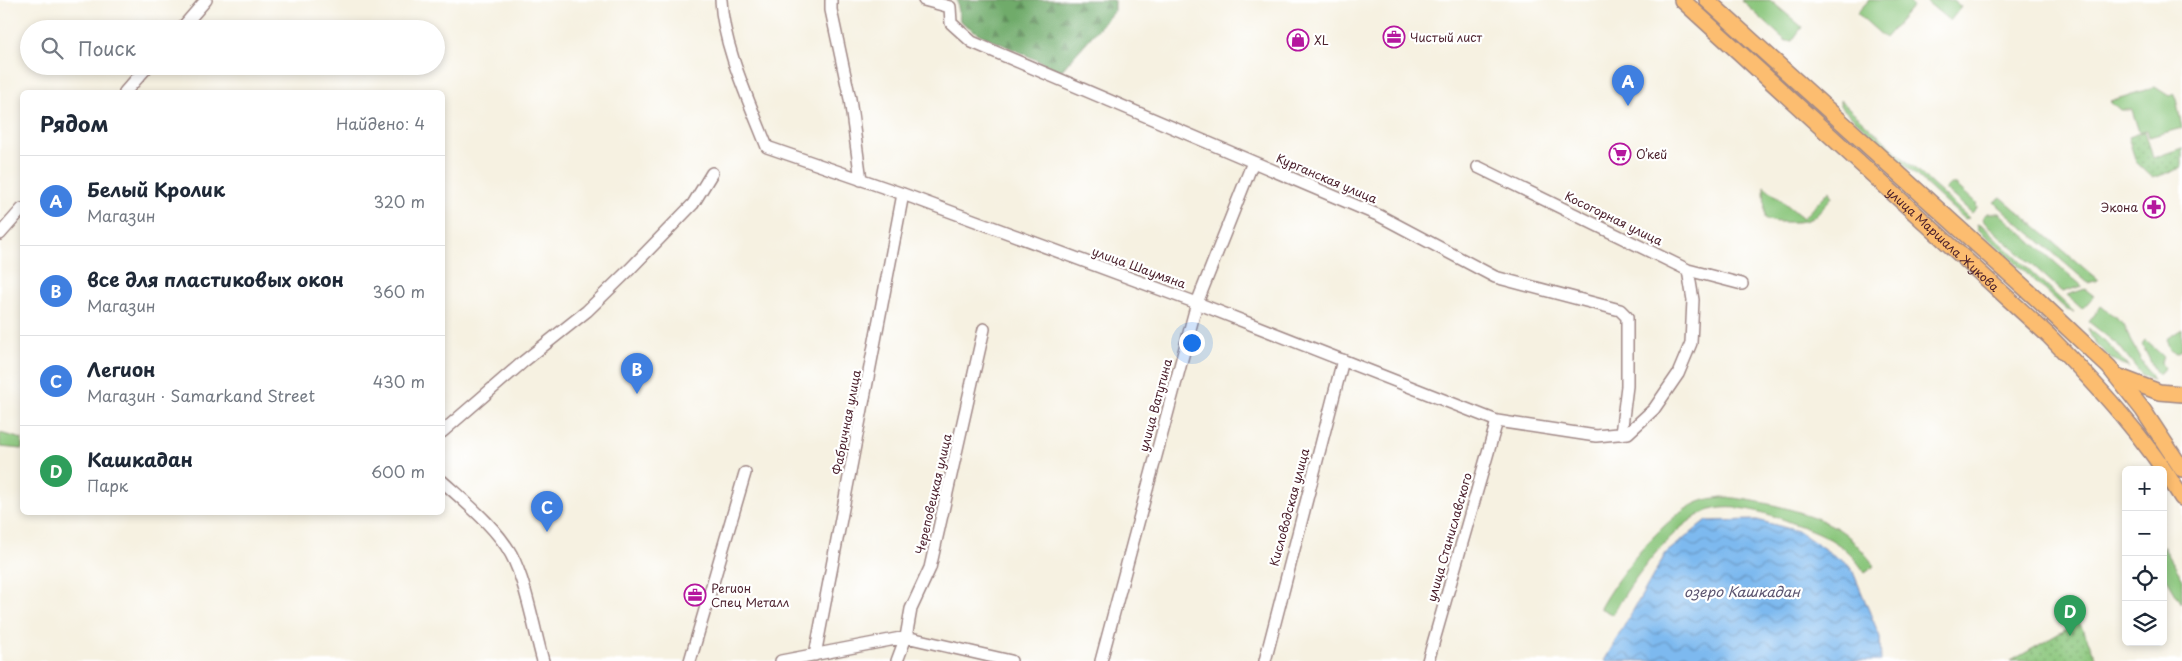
<!DOCTYPE html>
<html lang="ru">
<meta charset="utf-8">
<style>
body{margin:0;font-family:"Playpen Sans",sans-serif;background:#f6f6f7;color:#1f2937}
.controls{position:absolute;right:15px;bottom:15px;display:grid;overflow:hidden;border-radius:8px;box-shadow:0 2px 8px #0003}
.controls button{width:45px;height:45px;display:grid;place-items:center;padding:0;border:0;border-bottom:1px solid #e0e1e3;background:#fff;color:#1f2937;font:25px sans-serif}
.you{position:absolute;left:1191px;top:342px;width:18px;height:18px;margin:-12px;border:4px solid #fff;border-radius:50%;background:#1a73e8;box-shadow:0 0 0 8px #1a73e833}
.badge{display:grid;place-items:center;width:32px;height:32px;border-radius:50%;background:#b5179e;color:#fff;font-size:16px;font-weight:700}
.pin{position:absolute;translate:-50% -41px;filter:drop-shadow(0 1px 2px #0008)}
.pin::after{content:'';position:absolute;top:26px;width:18px;height:15px;background:inherit;clip-path:polygon(0 0,100% 0,50% 100%)}
.list{margin:0;padding:0;list-style:none}
h2{display:flex;justify-content:space-between;align-items:center;height:65px;margin:0;padding:0 20px;font-size:21px}
h2 small{font-size:16px;font-weight:400;color:#747a83}
.list li{display:grid;grid-template-columns:32px 1fr auto;gap:15px;align-items:center;box-sizing:border-box;height:90px;padding:0 20px;border-top:1px solid #e0e1e3}
.list b{display:block;font-size:19px;white-space:nowrap}
.list p{margin:0;font-size:16px;white-space:nowrap;color:#747a83}
.list em{font-size:16px;font-style:normal;color:#747a83}
.icon{flex:none;width:28px;height:28px;fill:none;stroke:currentColor;stroke-width:2;stroke-linecap:round;stroke-linejoin:round}
.map{position:relative;flex:none;width:2182px;height:661px;overflow:hidden}
.search{position:absolute;background:#fff;box-shadow:0 2px 8px #0003;left:20px;top:20px;width:425px;height:55px;display:flex;align-items:center;gap:12px;box-sizing:border-box;padding:0 18px;border-radius:28px;color:#747a83;font-size:19px}
.panel{position:absolute;background:#fff;box-shadow:0 2px 8px #0003;left:20px;top:90px;width:425px;height:425px;border-radius:8px}
.map>svg:first-child{display:block}
.green{fill:#8ac67b;stroke:#6a7253}
.forest{fill:url(#forest-firs);stroke:#5c654b}
.park{fill:url(#park-dots);stroke:#6a7253}
.water{fill:url(#water-waves);stroke:#646c8d}
.lines{fill:none;stroke-linecap:round;stroke-linejoin:round}
.minor-casing{stroke:#a08886;stroke-width:14}
.major-casing{stroke:#a08886;stroke-width:18}
.minor{stroke:#fff;stroke-width:11}
.major{stroke:#fcbd6f;stroke-width:15}
.labels{text-anchor:middle;dominant-baseline:central;stroke-width:4.5;stroke-linejoin:round;paint-order:stroke}
.poi-label{font-size:12px;fill:#4a1f2b;stroke:#fff;text-anchor:start}
.street-label{font-size:12px;fill:#4a1f2b;stroke:#fff}
.water-label{font-size:14px;font-style:italic;fill:#5c5570;stroke:#fff}
</style>
<div class="map">
<svg width="2182" height="661" viewBox="0 0 2182 661">
<defs>
<pattern id="forest-firs" width="22" height="20" patternUnits="userSpaceOnUse" patternTransform="scale(1.25)"><rect width="22" height="20" fill="#6fab6b"/><path d="M5 1l3.5 6h-7zM16 11l3.5 6h-7z" fill="#5d8b58"/></pattern>
<pattern id="park-dots" width="8" height="8" patternUnits="userSpaceOnUse" patternTransform="scale(1.25)"><rect width="8" height="8" fill="#8ac67b"/><path d="M2 2h.1M6 6h.1" fill="none" stroke="#73a065" stroke-width="1.8" stroke-linecap="round"/></pattern>
<pattern id="water-waves" width="16" height="10" patternUnits="userSpaceOnUse" patternTransform="scale(1.25)"><rect width="16" height="10" fill="#7db9ef"/><path d="M0 5q4-4 8 0t8 0" fill="none" stroke="#6896c2"/></pattern>
</defs>
<rect width="100%" height="100%" fill="#fff"/>
<filter id="ink" filterUnits="userSpaceOnUse"><feTurbulence type="fractalNoise" baseFrequency=".02" numOctaves="2"/><feDisplacementMap in="SourceGraphic" scale="10" xChannelSelector="R" yChannelSelector="G"/><feConvolveMatrix kernelMatrix="1 2 1 2 8 2 1 2 1" color-interpolation-filters="sRGB"/></filter>
<filter id="wash" filterUnits="userSpaceOnUse"><feTurbulence type="fractalNoise" baseFrequency=".0096" numOctaves="4" result="noise"/><feDisplacementMap in="SourceGraphic" scale="20" xChannelSelector="R" yChannelSelector="G"/><feGaussianBlur stdDeviation="1.12" result="paint"/><feColorMatrix in="noise" values="0 0 0 0 0 0 0 0 0 0 0 0 0 0 0 0 0 1.4 0 .05"/><feComposite in="paint" operator="in"/></filter>
<g filter="url(#wash)">
<rect width="100%" height="100%" fill="#f6f1e1"/>
<path class="green" d="M 1741,0 L 1770,0 L 1802,27 L 1792,41 L 1786,41 Z
M 1869,0 L 1907,0 L 1913,6 L 1885,38 L 1857,13 Z
M 1928,0 L 1953,0 L 1961,7 L 1950,21 L 1927,2 Z
M 2155,87 L 2169,96 L 2175,94 L 2182,128 L 2149,137 L 2147,130 L 2139,132 L 2132,110 L 2120,110 L 2110,101 Z
M 1840,100 L 1969,218 L 1964,219 L 1840,106 Z
M 1950,184 L 1955,184 L 1976,203 L 1977,208 L 1972,213 L 1945,189 Z
M 1764,186 L 1803,218 L 1830,190 L 1832,197 C 1812,218 1815,223 1784,222 C 1777,222 1771,222 1765,218 Z
M 2001,197 L 2098,280 L 2088,283 L 1994,202 Z
M 1987,213 L 1999,213 L 2082,286 L 2063,292 L 1985,223 L 1982,218 Z
M 1977,224 L 1983,226 L 2074,312 L 2067,310 L 1979,230 Z
M 2085,289 L 2094,296 L 2082,309 L 2067,295 Z
M 2101,306 L 2124,324 L 2130,340 L 2153,381 L 2142,375 L 2119,346 L 2089,322 Z
M 2088,328 L 2111,347 L 2129,368 C 2114,361 2092,346 2088,328 Z
M 2182,329 L 2182,350 L 2177,353 L 2170,350 L 2166,339 Z
M 2145,340 L 2163,356 L 2161,363 L 2164,368 L 2159,375 L 2156,373 L 2142,344 Z
M 0,433 L 22,439 L 22,449 L 0,447 Z
M 1722,497 C 1755,499 1813,512 1840,530 C 1854,539 1864,553 1875,566 L 1865,573 C 1847,545 1826,535 1795,524 C 1771,514 1740,504 1714,509 C 1677,517 1629,583 1613,615 L 1600,608 C 1618,575 1664,516 1699,502 C 1706,499 1715,498 1722,497 Z
M 2163,546 L 2182,578 L 2182,604 L 2163,572 Z"/>
<path class="forest" d="M 957,0 L 1114,0 L 1114,11 L 1061,71 L 979,34 L 960,21 Z"/>
<path class="park" d="M 2145,131 L 2153,158 L 2182,148 L 2182,168 L 2153,178 L 2136,162 L 2128,137 Z
M 2079,622 L 2098,661 L 2011,661 Z"/>
<path class="water" d="M 1757,520 L 1798,531 L 1851,567 L 1880,637 L 1881,661 L 1604,661 L 1666,553 L 1706,521 Z"/>
</g>
<g filter="url(#ink)">
<g class="lines">
<g class="minor-casing">
<path id="minor" d="M 721,0 C 723,47 750,103 767,147 L 903,194 L 1197,303 L 1497,421 L 1596,436 L 1628,433 L 1654,409 L 1678,374 L 1691,343 L 1693,300 L 1688,270
M 831,0 L 831,10 L 850,99 L 861,180
M 924,0 L 950,7 L 951,23 L 972,42 L 1380,216 L 1495,277 L 1620,310 L 1627,317 L 1627,386 L 1621,434
M 181,29 L 206,0
M 125,92 L 148,66
M 1478,167 L 1688,270 L 1742,284
M 0,234 L 22,209
M 442,432 L 523,362 L 587,311 L 630,269 L 693,204 L 712,173
M 442,481 C 465,502 496,527 511,554 C 526,582 534,629 543,661
M 815,655 L 903,194
M 690,661 L 745,473
M 781,661 L 906,637 L 1011,661
M 897,661 L 906,637 L 911,609 L 930,568 L 984,329
M 1101,661 L 1197,303 L 1253,162
M 1265,661 L 1343,360
M 1428,661 L 1497,421"/>
</g>
<g class="major-casing">
<g id="major">
<path id="s1" d="M 1682,0 L 2048,335 C 2097,385 2146,438 2182,498"/>
<path d="M 1707,0 L 2037,299 L 2109,367 L 2143,410 L 2182,469"/>
<path d="M 2117,376 L 2159,392 L 2182,394"/>
</g>
</g>
<use href="#minor" class="minor"/>
<use href="#major" class="major"/>
</g>
</g>
<defs>
<g id="office-ring" transform="scale(1.125)"><circle r="9.5" fill="#fff" stroke="#b5179e" stroke-width="1.5"/><path d="M-6-3h4V-5.5h4V-3h4V5H-6ZM-1-4.5V-3h2v-1.5ZM-6 0V1H6V0Z" fill="#b5179e"/></g>
<g id="shop-ring" transform="scale(1.125)"><circle r="9.5" fill="#fff" stroke="#b5179e" stroke-width="1.5"/><path d="M-5-2.5h2.3a2.7 3.5 0 0 1 5.4 0H5L5.5 6h-11ZM-1.5-2.5h3a1.5 2.3 0 0 0-3 0Z" fill="#b5179e"/></g>
<g id="supermarket-ring" transform="scale(1.125)"><circle r="9.5" fill="#fff" stroke="#b5179e" stroke-width="1.5"/><path d="M-6-5.5h2.5l.6 2H6L4.5 2H-2.5L-4.4-4H-6ZM-1.5 3.2a1.3 1.3 0 1 0 .1 0ZM3 3.2a1.3 1.3 0 1 0 .1 0Z" fill="#b5179e"/></g>
<g id="pharmacy-ring" transform="scale(1.125)"><circle r="9.5" fill="#fff" stroke="#b5179e" stroke-width="1.5"/><path d="M-2-6h4v4h4v4h-4v4h-4v-4h-4v-4h4Z" fill="#b5179e"/></g>
</defs>
<g fill-rule="evenodd">
<use href="#office-ring" x="1394" y="37"/>
<use href="#shop-ring" x="1298" y="40"/>
<use href="#supermarket-ring" x="1620" y="154"/>
<use href="#pharmacy-ring" x="2154" y="207"/>
<use href="#office-ring" x="695" y="595"/>
</g>
<g class="labels">
<g class="poi-label">
<text x="1410" y="37">Чистый лист</text>
<text x="1314" y="40">XL</text>
<text x="1636" y="154">О’кей</text>
<text x="2138" y="207" text-anchor="end">Экона</text>
<text x="711" y="588">Регион<tspan x="711" dy="14">Спец Металл</tspan></text>
</g>
<g class="street-label">
<text transform="translate(1327 178) rotate(23)">Курганская улица</text>
<text transform="translate(1614 218) rotate(26)">Косогорная улица</text>
<text stroke="none"><textPath href="#s1" startOffset="354">улица Маршала Жукова</textPath></text>
<text transform="translate(1139 267) rotate(20)">улица Шаумяна</text>
<text transform="translate(1155 405) rotate(-75)">улица Ватутина</text>
<text transform="translate(846 422) rotate(-79)">Фабричная улица</text>
<text transform="translate(933 494) rotate(-77)">Череповецкая улица</text>
<text transform="translate(1289 507) rotate(-75)">Кисловодская улица</text>
<text transform="translate(1449 537) rotate(-74)">улица Станиславского</text>
</g>
<g class="water-label">
<text x="1742" y="591">озеро Кашкадан</text>
</g>
</g>
</svg>
<div class="controls">
<button>+</button>
<button>−</button>
<button><svg class="icon" aria-label="locate" viewBox="0 0 24 24"><circle cx="12" cy="12" r="6"/><path d="M12 2v4M12 18v4M2 12h4M18 12h4"/></svg></button>
<button><svg class="icon" aria-label="layers" viewBox="0 0 24 24"><path d="M12 4l9 5-9 5-9-5zM3 14l9 5 9-5"/></svg></button>
</div>
<div class="you"></div>
<div class="pin badge" style="left:1628px;top:106px;background:#3f7fe0">A</div>
<div class="pin badge" style="left:637px;top:394px;background:#3f7fe0">B</div>
<div class="pin badge" style="left:547px;top:532px;background:#3f7fe0">C</div>
<div class="pin badge" style="left:2070px;top:636px;background:#2e9e5b">D</div>
<div class="search"><svg class="icon" aria-label="search" viewBox="0 0 24 24"><circle cx="10" cy="10" r="6"/><path d="M15 15l6 6"/></svg>Поиск</div>
<section class="panel">
<h2>Рядом<small>Найдено: 4</small></h2>
<ul class="list">
<li><span class="badge" style="background:#3f7fe0">A</span><div><b>Белый Кролик</b><p>Магазин</p></div><em>320 m</em></li>
<li><span class="badge" style="background:#3f7fe0">B</span><div><b>все для пластиковых окон</b><p>Магазин</p></div><em>360 m</em></li>
<li><span class="badge" style="background:#3f7fe0">C</span><div><b>Легион</b><p>Магазин · Samarkand Street</p></div><em>430 m</em></li>
<li><span class="badge" style="background:#2e9e5b">D</span><div><b>Кашкадан</b><p>Парк</p></div><em>600 m</em></li>
</ul>
</section>
</div>
